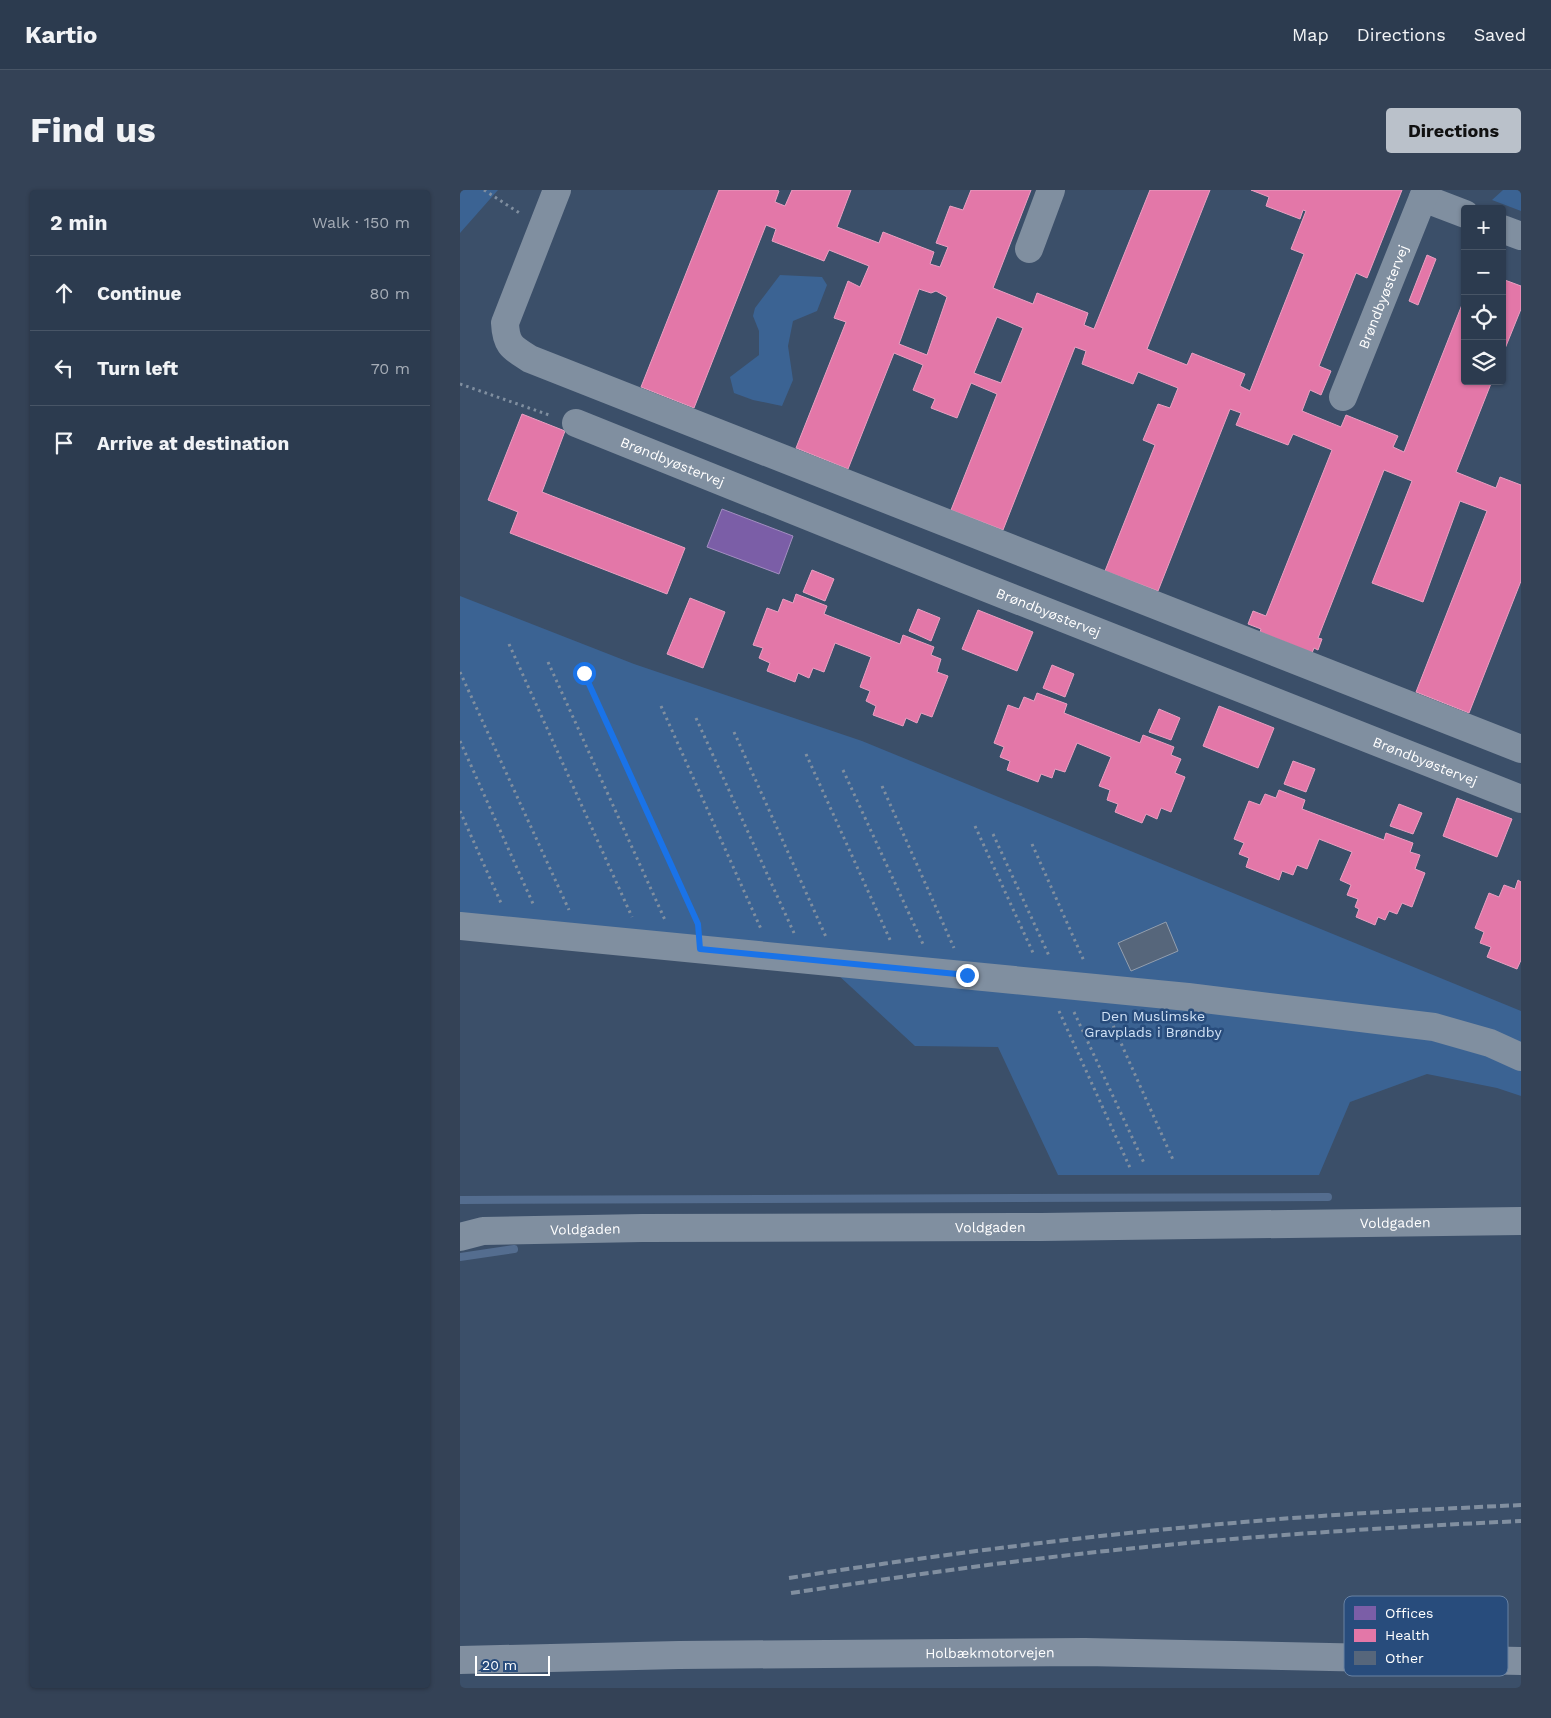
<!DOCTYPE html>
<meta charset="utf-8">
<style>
body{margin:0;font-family:"Work Sans",sans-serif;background:#344256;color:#f1f3f6}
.controls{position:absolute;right:15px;top:15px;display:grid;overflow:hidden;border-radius:5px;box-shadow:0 1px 4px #0004}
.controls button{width:45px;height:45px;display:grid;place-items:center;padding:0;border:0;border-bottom:1px solid #485566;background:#2c3b4f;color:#f1f3f6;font:25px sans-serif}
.scale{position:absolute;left:15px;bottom:12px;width:75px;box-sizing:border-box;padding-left:5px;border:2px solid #fff;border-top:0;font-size:14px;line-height:18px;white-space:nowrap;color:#fff;-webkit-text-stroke:4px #284c7c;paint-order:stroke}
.stop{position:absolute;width:15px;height:15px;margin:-11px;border:4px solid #1a73e8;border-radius:50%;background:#fff}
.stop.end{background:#1a73e8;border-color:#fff;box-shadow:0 1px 5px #0008}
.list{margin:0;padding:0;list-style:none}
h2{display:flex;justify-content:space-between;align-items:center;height:65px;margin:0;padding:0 20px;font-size:21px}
h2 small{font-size:16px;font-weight:400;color:#a6adb7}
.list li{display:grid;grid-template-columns:32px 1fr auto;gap:15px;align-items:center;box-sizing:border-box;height:75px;padding:0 20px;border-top:1px solid #485566}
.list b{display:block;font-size:19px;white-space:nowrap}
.list em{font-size:16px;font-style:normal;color:#a6adb7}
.icon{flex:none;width:28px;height:28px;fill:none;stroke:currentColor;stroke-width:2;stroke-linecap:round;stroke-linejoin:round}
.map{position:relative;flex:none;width:1061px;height:1498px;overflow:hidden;border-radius:5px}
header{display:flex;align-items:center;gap:30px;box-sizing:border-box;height:70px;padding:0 25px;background:#2c3b4f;border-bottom:1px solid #485566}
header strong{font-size:24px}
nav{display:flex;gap:28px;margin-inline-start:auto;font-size:18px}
.intro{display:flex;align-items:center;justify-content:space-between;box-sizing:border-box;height:120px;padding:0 30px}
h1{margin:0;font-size:35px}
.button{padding:12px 22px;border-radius:5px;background:#bac1ca;color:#111;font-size:18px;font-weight:700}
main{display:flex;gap:30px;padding:0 30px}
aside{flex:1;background:#2c3b4f;border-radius:5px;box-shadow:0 1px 4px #0004}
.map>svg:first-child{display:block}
.green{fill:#3b6393}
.offices{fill:#7b5ea7;stroke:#a38ec1}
.health{fill:#e377a8;stroke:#eba0c2;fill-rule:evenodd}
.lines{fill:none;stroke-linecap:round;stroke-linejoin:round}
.stream{stroke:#546d8f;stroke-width:8}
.building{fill:#56667b;stroke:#939faf}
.path{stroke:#808fa0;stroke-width:3;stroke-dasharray:2.5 4;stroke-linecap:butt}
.minor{stroke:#808fa0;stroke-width:28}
.highway{stroke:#818fa0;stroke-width:28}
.rail{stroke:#818fa0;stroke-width:4;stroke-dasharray:9 4;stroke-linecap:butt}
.route{stroke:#1a73e8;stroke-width:6}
.labels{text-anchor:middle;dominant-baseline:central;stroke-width:5;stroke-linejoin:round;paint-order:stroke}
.street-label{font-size:14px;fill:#fff;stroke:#284c7c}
.park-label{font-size:14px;fill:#cfe0f4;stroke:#284c7c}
.key{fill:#284c7c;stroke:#6882a3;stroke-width:1}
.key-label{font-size:14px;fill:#fff}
</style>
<header>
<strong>Kartio</strong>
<nav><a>Map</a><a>Directions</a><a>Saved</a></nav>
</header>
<div class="intro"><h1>Find us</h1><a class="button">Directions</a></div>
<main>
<aside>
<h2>2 min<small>Walk · 150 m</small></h2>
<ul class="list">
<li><svg class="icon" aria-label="ahead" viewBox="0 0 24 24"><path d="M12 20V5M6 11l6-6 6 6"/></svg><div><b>Continue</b></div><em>80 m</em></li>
<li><svg class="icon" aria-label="left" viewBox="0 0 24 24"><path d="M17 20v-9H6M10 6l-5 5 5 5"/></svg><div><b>Turn left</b></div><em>70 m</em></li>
<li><svg class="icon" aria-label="arrive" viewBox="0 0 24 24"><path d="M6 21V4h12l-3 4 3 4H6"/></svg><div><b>Arrive at destination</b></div></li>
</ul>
</aside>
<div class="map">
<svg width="1061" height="1498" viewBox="0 0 1061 1498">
<rect width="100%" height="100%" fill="#3b4f69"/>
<path class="green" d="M 0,0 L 38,0 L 0,43 Z
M 1043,0 L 1061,0 L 1061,21 L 1032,10 Z
M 320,85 L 362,87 L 367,95 L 357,121 L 333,131 L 328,156 L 333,190 L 322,216 L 293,210 L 274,203 L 270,187 L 299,165 L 299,141 L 293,126 L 295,118 Z
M 0,406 L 174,474 L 402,551 L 1061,821 L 1061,906 L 1037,898 L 967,884 L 890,912 L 859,985 L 598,985 L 538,857 L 455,856 L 377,784 L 0,743 Z"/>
<path class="offices" d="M 262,319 L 333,346 L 319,384 L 247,357 Z"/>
<path class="health" d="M 259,0 L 317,0 L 319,1 L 315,12 L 325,16 L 332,0 L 391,0 L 377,37 L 419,53 L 423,42 L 474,62 L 470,74 L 480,77 L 488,57 L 476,53 L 490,16 L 503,20 L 511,0 L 571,0 L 533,98 L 573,114 L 577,103 L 628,123 L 624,135 L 634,139 L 690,0 L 750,0 L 687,159 L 727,175 L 732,163 L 785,184 L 780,196 L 790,201 L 844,64 L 831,59 L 846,21 L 843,20 L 840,29 L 806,16 L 809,7 L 791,0 L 942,0 L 907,88 L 896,83 L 859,176 L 871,181 L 861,205 L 850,200 L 842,221 L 881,237 L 886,225 L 938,246 L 933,257 L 944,262 L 1005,107 L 1005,191 L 1032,191 L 996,282 L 1036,298 L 1040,287 L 1061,295 L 1061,391 L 1009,523 L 956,502 L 1027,321 L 1000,311 L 963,412 L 912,393 L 952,291 L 924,280 L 858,448 L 862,449 L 858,460 L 854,458 L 852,463 L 800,442 L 801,439 L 788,434 L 793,421 L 806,426 L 872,260 L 833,244 L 828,255 L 776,235 L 781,223 L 770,219 L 698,401 L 645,381 L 695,255 L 683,250 L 698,214 L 710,218 L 718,198 L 678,182 L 673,194 L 622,174 L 626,161 L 615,157 L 543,340 L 491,320 L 537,204 L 511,193 L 497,228 L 471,218 L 475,209 L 453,200 L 463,175 L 434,163 L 388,279 L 336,258 L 386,132 L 374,128 L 388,91 L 400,97 L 409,76 L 369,60 L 364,71 L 312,51 L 316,39 L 306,35 L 234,218 L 181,197 ZM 459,99 L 471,103 L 476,101 L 487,107 L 467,165 L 439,154 ZM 537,127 L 563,138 L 541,193 L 514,183 Z
M 967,65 L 976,69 L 958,115 L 949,111 Z
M 1042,89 L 1061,96 L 1061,119 L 1042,166 Z
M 62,224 L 105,241 L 82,302 L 225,358 L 207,404 L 50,343 L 58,322 L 28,310 Z
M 352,380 L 374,389 L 365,411 L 343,402 Z
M 336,404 L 367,416 L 364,424 L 440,454 L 443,445 L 474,457 L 471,465 L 481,469 L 477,482 L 488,486 L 472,527 L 461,523 L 457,533 L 446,528 L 443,536 L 413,525 L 416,516 L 406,511 L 410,501 L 400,497 L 411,467 L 375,453 L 364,482 L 353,478 L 349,488 L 338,483 L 335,492 L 307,481 L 310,473 L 299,468 L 303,458 L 293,455 L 307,418 L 318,422 L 323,409 L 333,413 Z
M 230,408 L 265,422 L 243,478 L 207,464 Z
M 458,419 L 480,428 L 471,451 L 449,441 Z
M 518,420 L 573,442 L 557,481 L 502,459 Z
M 592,475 L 614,484 L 605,507 L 583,498 Z
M 577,503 L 607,514 L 604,523 L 680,553 L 683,545 L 714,557 L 711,565 L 721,569 L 715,583 L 725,587 L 711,622 L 701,618 L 697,629 L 686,624 L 682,633 L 655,622 L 658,614 L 647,610 L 650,600 L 639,596 L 651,567 L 617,553 L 605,582 L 595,579 L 592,588 L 581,584 L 578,592 L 547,580 L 550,571 L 540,567 L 544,557 L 534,553 L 548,515 L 559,519 L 564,507 L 574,511 Z
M 759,516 L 814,538 L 798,578 L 743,556 Z
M 699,519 L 720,528 L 711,550 L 689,542 Z
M 833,571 L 855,579 L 846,602 L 824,594 Z
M 819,600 L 845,610 L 842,619 L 924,650 L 926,643 L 953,653 L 950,662 L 960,665 L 955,679 L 965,683 L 952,717 L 942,713 L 937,724 L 929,721 L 925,730 L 918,727 L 915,735 L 896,727 L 899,719 L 895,717 L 898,709 L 887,705 L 891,695 L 880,690 L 892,662 L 859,649 L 847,679 L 837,675 L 833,685 L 822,681 L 819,690 L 786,677 L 789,668 L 779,664 L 784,653 L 774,649 L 789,611 L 800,615 L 805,604 L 816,608 Z
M 997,608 L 1052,629 L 1037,667 L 983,646 Z
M 939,614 L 962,623 L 953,644 L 930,636 Z
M 1058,690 L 1061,692 L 1061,770 L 1057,779 L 1027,767 L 1031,757 L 1020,753 L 1024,742 L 1015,738 L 1029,703 L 1039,707 L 1044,695 L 1055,699 Z"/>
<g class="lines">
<path class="stream" d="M 0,1010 L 868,1007
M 0,1067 L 54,1059"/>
</g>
<path class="building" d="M 706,732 L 718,761 L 671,781 L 658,753 Z"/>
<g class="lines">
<path class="path" d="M 24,0 L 61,24
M 0,194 L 92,226
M 49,454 L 172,727
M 88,472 L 205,730
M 0,482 L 109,720
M 124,483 L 237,733
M 201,516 L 301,739
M 236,528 L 334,743
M 274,542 L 366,747
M 0,551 L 74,716
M 346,564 L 431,752
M 383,580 L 463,754
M 422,596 L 494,758
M 0,621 L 41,713
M 515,636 L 574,765
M 533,644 L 590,768
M 572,654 L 624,771
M 599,821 L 671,980
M 614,822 L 684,973
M 648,824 L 714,972"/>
<g class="minor">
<path d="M 97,0 L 45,133 C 46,156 53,158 70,169 L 1061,559"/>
<path d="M 963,8 L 1005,24"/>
<path d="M 1042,39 L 1061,46"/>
<path d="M 569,59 L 591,0"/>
<path id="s1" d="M 883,207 L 966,0"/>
<path id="s2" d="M 116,233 L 504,389 L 1061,609"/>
<path d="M 0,736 L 728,807 L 974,837 L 1030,853 L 1061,867"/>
<path id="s3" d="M 0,1047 L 23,1041 L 182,1038 L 581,1037 L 1061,1031"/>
</g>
<path class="highway" id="s4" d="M 0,1470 L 219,1465 L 625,1462 L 1061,1471"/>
<path class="rail" d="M 329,1388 C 488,1363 648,1343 808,1330 C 892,1323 977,1319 1061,1315
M 331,1403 C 446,1386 561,1369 676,1358 C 804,1345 932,1337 1061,1331"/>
</g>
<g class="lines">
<path class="route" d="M 124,483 L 238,734 L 240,759 L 507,785"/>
</g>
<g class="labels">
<g class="street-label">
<text stroke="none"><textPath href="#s1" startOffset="108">Brøndbyøstervej</textPath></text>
<text stroke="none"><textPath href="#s2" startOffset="104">Brøndbyøstervej</textPath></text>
<text stroke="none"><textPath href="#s2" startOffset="509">Brøndbyøstervej</textPath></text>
<text stroke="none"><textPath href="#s2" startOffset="914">Brøndbyøstervej</textPath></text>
<text stroke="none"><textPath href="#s3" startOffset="936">Voldgaden</textPath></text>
<text stroke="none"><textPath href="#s3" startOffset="531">Voldgaden</textPath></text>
<text stroke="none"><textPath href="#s3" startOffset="126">Voldgaden</textPath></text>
<text stroke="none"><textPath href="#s4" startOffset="530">Holbækmotorvejen</textPath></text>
</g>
<g class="park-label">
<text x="693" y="826">Den Muslimske<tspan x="693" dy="16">Gravplads i Brøndby</tspan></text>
</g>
</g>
<rect x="884" y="1406" width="164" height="80" rx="8" class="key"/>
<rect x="894" y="1416" width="22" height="14" fill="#7b5ea7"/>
<rect x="894" y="1439" width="22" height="13" fill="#e377a8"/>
<rect x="894" y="1461" width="22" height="14" fill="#56667b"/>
<g class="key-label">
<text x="925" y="1428">Offices</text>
<text x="925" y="1450">Health</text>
<text x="925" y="1473">Other</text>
</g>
</svg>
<div class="controls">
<button>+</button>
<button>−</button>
<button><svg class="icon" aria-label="locate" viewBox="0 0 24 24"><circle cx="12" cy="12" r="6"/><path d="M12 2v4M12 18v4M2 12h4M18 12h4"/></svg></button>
<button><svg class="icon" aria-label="layers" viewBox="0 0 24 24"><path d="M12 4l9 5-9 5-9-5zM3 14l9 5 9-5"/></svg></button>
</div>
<div class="scale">20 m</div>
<div class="stop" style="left:124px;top:483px"></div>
<div class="stop end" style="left:507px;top:785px"></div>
</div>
</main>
